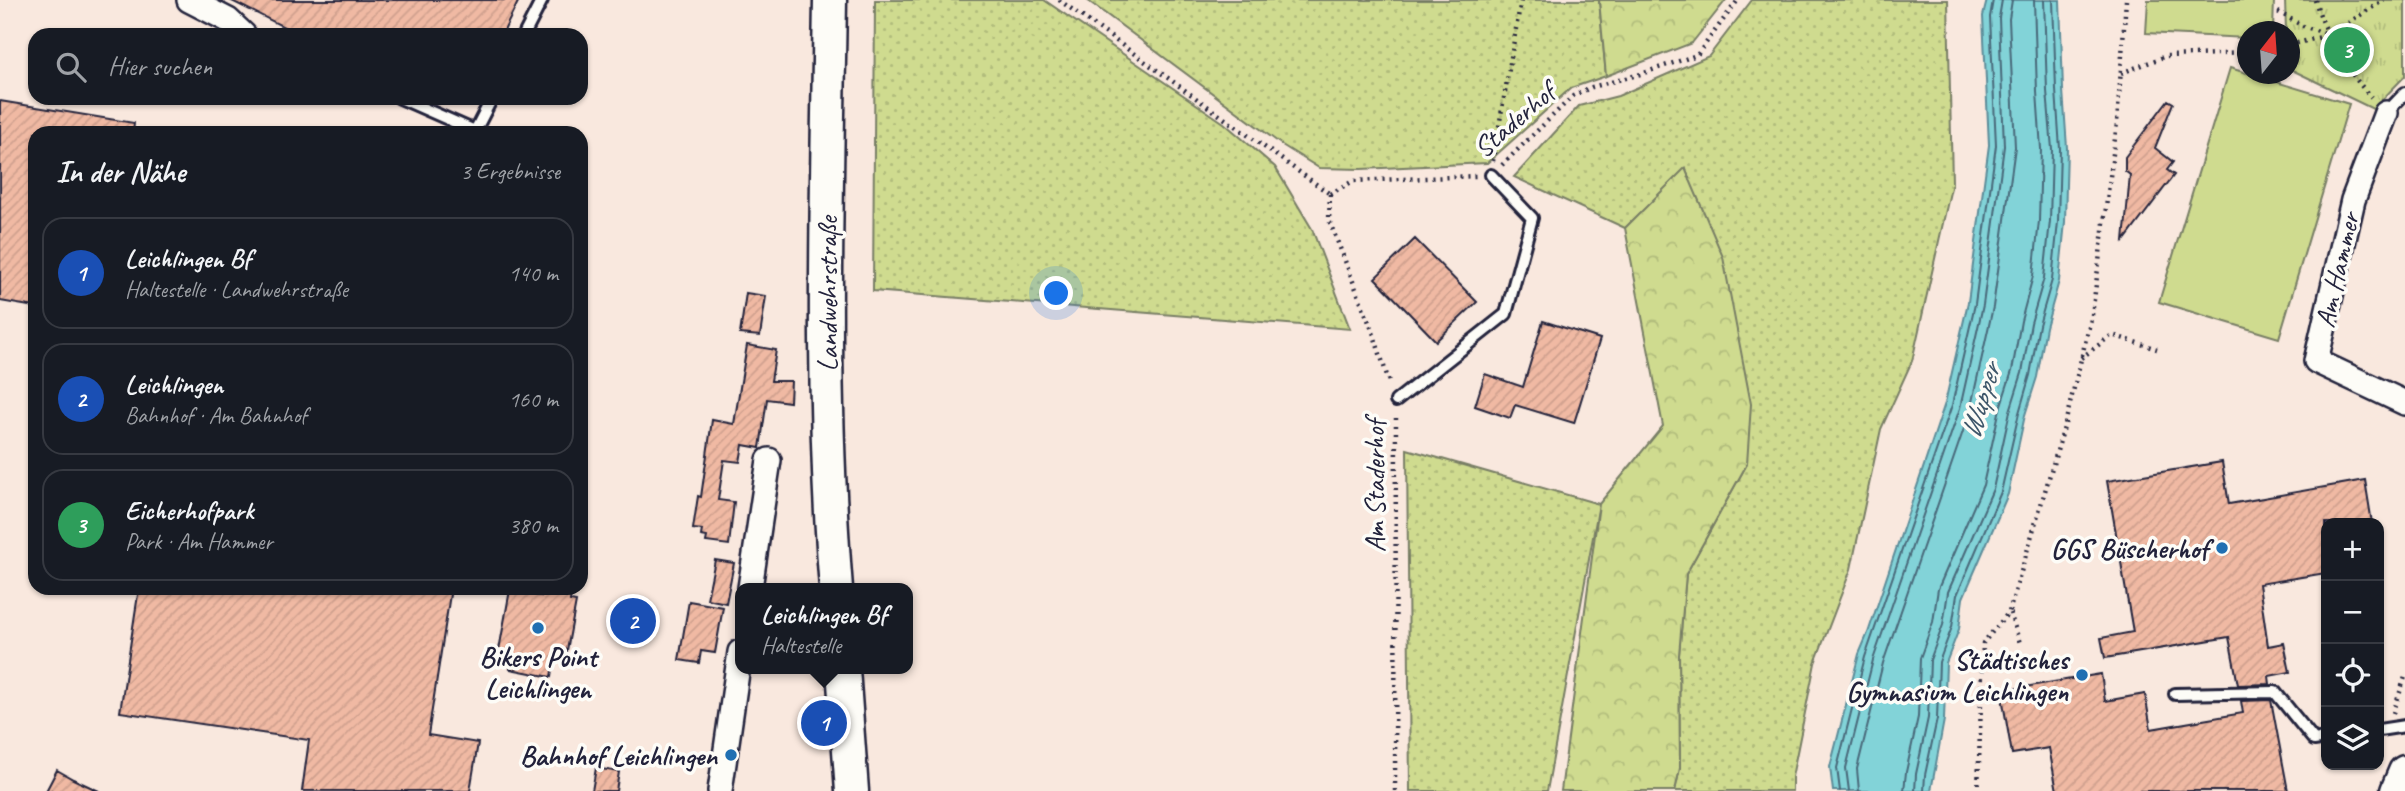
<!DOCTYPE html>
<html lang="de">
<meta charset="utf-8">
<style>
body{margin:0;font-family:Caveat,sans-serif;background:#242831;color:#f1f3f6}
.controls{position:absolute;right:21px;bottom:21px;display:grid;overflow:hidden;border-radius:14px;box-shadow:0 2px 5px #0004}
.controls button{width:63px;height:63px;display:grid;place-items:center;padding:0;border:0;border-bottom:2px solid #363941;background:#171b24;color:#f1f3f6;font:35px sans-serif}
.compass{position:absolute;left:2237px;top:21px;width:63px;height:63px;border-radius:50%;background:#171b24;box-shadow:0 2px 5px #0004;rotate:17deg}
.you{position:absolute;left:1057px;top:294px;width:24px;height:24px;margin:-18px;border:5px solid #fff;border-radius:50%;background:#1a73e8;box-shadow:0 0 0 10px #1a73e833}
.badge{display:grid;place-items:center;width:46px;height:46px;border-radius:50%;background:#ea580c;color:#fff;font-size:23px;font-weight:700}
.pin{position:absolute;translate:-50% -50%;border:4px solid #fff;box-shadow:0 2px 7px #0006}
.popup{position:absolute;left:735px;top:583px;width:178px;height:91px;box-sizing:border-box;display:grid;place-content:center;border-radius:14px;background:#171b24;filter:drop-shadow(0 2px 5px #0005);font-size:23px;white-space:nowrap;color:#9ea1a6}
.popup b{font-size:26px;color:#f1f3f6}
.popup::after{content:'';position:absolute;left:50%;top:100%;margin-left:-14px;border:14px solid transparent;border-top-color:#171b24}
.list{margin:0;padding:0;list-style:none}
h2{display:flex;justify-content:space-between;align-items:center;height:91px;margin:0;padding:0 28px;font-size:30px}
h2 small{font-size:23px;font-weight:400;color:#9ea1a6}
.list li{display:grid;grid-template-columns:46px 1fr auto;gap:21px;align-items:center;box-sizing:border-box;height:112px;margin:0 14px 14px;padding:0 14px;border:2px solid #363941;border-radius:21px}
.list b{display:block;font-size:26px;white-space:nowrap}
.list p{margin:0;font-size:23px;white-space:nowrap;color:#9ea1a6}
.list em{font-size:23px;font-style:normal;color:#9ea1a6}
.icon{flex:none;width:38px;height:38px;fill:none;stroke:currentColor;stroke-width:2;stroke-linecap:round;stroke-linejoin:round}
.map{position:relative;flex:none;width:2405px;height:791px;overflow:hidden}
.search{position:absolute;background:#171b24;box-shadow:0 2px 5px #0004;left:28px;top:28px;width:560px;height:77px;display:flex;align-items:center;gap:18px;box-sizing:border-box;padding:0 24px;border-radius:21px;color:#9ea1a6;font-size:26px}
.panel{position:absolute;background:#171b24;box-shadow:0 2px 5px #0004;left:28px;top:126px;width:560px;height:469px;border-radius:21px}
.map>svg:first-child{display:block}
.grass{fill:url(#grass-dots);stroke:#787e65;stroke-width:2}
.forest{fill:url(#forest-crowns);stroke:#787e65;stroke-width:2}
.park{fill:url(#park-tufts);stroke:#787e65;stroke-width:2}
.pitch{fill:#cfdb8f;stroke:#787e65;stroke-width:2}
.water{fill:#82d3d8;stroke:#5c8c99;stroke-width:2}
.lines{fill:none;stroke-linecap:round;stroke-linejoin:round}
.shore{stroke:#48697a;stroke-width:2}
.building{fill:url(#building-hatch);stroke:#22223b;stroke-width:2}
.service-casing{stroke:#22223b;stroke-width:16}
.minor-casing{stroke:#22223b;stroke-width:28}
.secondary-casing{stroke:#22223b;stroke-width:37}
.path{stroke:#22223b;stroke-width:4.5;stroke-dasharray:2 5;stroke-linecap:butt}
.service{stroke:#fdfcf7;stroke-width:10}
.minor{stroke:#fdfcf7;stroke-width:23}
.secondary{stroke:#fdfcf7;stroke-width:32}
.poi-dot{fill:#1f6fb2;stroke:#fdfcf7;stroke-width:2.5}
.labels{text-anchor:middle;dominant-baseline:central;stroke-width:7;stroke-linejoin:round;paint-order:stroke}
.street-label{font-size:28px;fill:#22223b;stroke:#fdfcf7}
.poi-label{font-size:28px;font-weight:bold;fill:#22223b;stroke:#fdfcf7;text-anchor:end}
.water-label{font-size:30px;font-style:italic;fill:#3f576a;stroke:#fdfcf7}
</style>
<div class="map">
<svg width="2405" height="791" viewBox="0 0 2405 791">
<defs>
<pattern id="grass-dots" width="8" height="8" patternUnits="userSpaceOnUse" patternTransform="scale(1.75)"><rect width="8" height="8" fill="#cfdb8f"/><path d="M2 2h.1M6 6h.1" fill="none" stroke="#b1bc7c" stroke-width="1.8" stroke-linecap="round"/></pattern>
<pattern id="forest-crowns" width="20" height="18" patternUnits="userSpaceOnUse" patternTransform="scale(1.75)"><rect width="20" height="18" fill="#cfdb8f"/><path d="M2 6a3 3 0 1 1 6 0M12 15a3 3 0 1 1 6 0" fill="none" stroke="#b1bc7c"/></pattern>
<pattern id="park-tufts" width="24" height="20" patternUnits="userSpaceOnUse" patternTransform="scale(1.75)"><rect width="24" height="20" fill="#cfdb8f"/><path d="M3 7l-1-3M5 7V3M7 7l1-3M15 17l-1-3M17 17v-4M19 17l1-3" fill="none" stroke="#b1bc7c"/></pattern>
<pattern id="building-hatch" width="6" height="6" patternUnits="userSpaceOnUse" patternTransform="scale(1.75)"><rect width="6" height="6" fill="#f0b9a3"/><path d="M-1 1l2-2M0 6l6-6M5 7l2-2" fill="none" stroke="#ce9f8d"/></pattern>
</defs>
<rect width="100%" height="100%" fill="#f9e8de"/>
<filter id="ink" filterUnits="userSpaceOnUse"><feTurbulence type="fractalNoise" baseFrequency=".0143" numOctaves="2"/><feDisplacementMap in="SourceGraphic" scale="14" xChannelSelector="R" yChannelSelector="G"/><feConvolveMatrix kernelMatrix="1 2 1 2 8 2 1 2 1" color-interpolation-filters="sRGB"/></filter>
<g filter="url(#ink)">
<path class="grass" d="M 875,0 L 1044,0 L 1224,123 L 1275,167 L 1312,229 L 1350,329 L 873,291 Z
M 1087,0 L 1599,0 L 1606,76 L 1571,88 L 1487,163 L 1361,169 L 1319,168 L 1282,145 Z
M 1752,0 L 1948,0 L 1952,183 L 1912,361 L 1881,429 L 1851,569 L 1815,663 L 1792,777 L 1792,791 L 1675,791 L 1680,768 L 1679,655 L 1686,574 L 1747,464 L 1686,168 L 1625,228 L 1514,177 L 1579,106 L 1618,96 L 1709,56 Z
M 1407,449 L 1599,504 L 1547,791 L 1410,791 Z"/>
<path class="forest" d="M 1599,0 L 1726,0 L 1692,43 L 1606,76 Z
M 1685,168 L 1723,257 L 1751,404 L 1747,464 L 1686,574 L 1679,655 L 1680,768 L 1675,791 L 1561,791 L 1599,504 L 1663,426 L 1625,228 Z"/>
<path class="park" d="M 2285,0 L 2405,0 L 2405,76 L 2373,109 L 2290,69 L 2290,32 L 2286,31 Z"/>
<path class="pitch" d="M 2148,0 L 2274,0 L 2273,31 L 2248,32 L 2247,38 L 2146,33 Z
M 2230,68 L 2349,104 L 2279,338 L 2159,302 Z"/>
<path class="water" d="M 1987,0 L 2060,0 L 2063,90 L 2067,148 L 2065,222 L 2059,281 L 2046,327 L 2037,377 L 2025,415 L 2008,494 L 1963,598 L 1959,629 L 1946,663 L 1944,720 L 1931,791 L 1833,791 L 1830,767 L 1859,654 L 1868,633 L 1945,403 L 1968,302 L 1989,145 L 1983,16 Z"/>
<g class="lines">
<path class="shore" d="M 1840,791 L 1837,768 L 1865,657 L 1952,405 L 1975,304 L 1996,145 L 1990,17 L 1993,0
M 1849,791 L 1846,768 L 1873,660 L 1960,408 L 1983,305 L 2004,146 L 1999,18 L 2002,0
M 1859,791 L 1857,769 L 1883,663 L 1970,411 L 1993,307 L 2015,147 L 2009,19 L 2012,0
M 1904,791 L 1906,772 L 1918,717 L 1920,658 L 1933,622 L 1938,589 L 1983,485 L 2000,408 L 2012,371 L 2021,321 L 2033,276 L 2039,221 L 2041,149 L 2037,92 L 2034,0
M 1915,791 L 1916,774 L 1928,718 L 1930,660 L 1943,625 L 1948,592 L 1993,489 L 2010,411 L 2022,373 L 2031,323 L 2044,278 L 2050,221 L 2052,149 L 2047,91 L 2044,0
M 1924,791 L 1925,775 L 1937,719 L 1939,662 L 1952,627 L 1957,595 L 2001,492 L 2019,413 L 2030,375 L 2039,325 L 2052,280 L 2058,222 L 2060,149 L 2056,90 L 2053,0"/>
</g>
<path class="building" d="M 230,0 L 519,0 L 502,35 L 300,35 Z
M 2168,100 L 2173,103 L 2155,148 L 2173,162 L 2167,170 L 2174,175 L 2124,241 L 2130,175 L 2125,171 L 2125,157 Z
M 0,101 L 134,123 L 133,133 L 35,133 L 35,307 L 0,301 Z
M 1415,239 L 1477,302 L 1436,341 L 1375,278 Z
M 746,293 L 766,296 L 760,336 L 740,334 Z
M 1543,321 L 1600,339 L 1574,423 L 1515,405 L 1510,418 L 1475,406 L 1485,374 L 1523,387 Z
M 747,345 L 776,350 L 771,381 L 791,381 L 790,402 L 767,399 L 760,448 L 743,445 L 740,462 L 724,460 L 718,500 L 734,502 L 729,545 L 706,542 L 707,537 L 701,536 L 702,530 L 693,529 L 698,496 L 701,497 L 712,420 L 734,424 Z
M 2222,462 L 2229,504 L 2365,480 L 2372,523 L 2326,523 L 2326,573 L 2259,584 L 2268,646 L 2284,643 L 2290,672 L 2269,676 L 2270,684 L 2238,685 L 2229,637 L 2105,658 L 2101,638 L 2133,632 L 2107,481 Z
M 715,560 L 734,563 L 726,603 L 707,599 Z
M 139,588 L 451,588 L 428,735 L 478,743 L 470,791 L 302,791 L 309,740 L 120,712 Z
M 542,588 L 572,588 L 570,601 L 576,602 L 565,661 L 554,659 L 551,677 L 510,669 L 513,653 L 499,650 L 510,590 L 541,596 Z
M 689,601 L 723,607 L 715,653 L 701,651 L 699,663 L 679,660 Z
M 2101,674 L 2105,701 L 2145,694 L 2151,729 L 2243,713 L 2241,701 L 2271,700 L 2288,791 L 2057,791 L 2049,748 L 2012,754 L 2001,691 Z
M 596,768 L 619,772 L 616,791 L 592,791 Z
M 57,770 L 73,779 L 99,791 L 46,791 Z"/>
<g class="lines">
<g class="service-casing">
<path id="service" d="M 524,35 L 542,0
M 400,98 L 475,131 L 492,98
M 2386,113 L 2405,93
M 1396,401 L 1506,314 L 1532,218 L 1491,175
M 2175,694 L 2275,692 L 2314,740 L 2326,738
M 2379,730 L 2405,726"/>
</g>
<g class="minor-casing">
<path id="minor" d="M 189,0 L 228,20 L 244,35
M 2386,113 L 2353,200 L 2316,361 L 2405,403
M 750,588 L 769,460
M 720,791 L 740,652"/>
</g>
<g class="secondary-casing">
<path id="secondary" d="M 830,0 C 827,196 820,393 836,588
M 843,669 L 852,791
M 2397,791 L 2405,772"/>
</g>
<path class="path" d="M 1059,0 L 1330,194
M 2315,0 C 2325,35 2347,71 2371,97
M 2278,12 L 2305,27 L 2329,34
M 2290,45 L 2329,35 L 2384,0
M 2121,73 L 2166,56 L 2248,53
M 1493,161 L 1521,0
M 1502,165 L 1573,96 L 1592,87 L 1641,74 L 1697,55 L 1738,0
M 1330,194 L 1329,220 L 1374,335 L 1390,385
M 1330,194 L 1353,181 L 1476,176
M 2081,358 L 2112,335 L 2157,349
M 2010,613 L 2020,643
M 2393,713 L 2405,677
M 1395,791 L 1396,414
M 1978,791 L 1983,643 L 2009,612 L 2065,424 L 2092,315 L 2117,123 L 2126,0"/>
<use href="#service" class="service"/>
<use href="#minor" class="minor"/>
<use href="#secondary" class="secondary"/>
</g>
</g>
<g class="poi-dot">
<circle cx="2222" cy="548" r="7"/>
<circle cx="538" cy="628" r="7"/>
<circle cx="2082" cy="675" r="7"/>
<circle cx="731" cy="755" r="7"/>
</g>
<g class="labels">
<g class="street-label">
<text transform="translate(1514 120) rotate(-41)">Staderhof</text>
<text transform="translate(2337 270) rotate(-77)">Am Hammer</text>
<text transform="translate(827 294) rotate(-90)">Landwehrstraße</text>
<text transform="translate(1374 486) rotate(-90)">Am Staderhof</text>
</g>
<g class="poi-label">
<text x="2208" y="548">GGS Büscherhof</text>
<text x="538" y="656" text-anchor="middle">Bikers Point<tspan x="538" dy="32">Leichlingen</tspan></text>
<text x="2068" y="659">Städtisches<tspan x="2068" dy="32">Gymnasium Leichlingen</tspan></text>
<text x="717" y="755">Bahnhof Leichlingen</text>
</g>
<g class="water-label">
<text transform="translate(1980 401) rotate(-73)">Wupper</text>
</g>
</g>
</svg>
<div class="controls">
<button>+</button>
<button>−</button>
<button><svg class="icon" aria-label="locate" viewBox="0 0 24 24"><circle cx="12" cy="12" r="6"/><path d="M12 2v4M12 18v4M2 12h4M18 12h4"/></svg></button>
<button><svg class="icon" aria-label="layers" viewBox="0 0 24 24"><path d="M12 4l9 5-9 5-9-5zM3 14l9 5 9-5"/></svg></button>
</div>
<svg class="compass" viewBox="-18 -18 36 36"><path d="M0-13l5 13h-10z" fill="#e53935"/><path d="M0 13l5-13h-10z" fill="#9ea1a6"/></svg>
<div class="you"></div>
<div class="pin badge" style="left:824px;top:723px;background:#1a4fb4">1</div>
<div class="popup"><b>Leichlingen Bf</b>Haltestelle</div>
<div class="pin badge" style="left:633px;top:621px;background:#1a4fb4">2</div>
<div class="pin badge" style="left:2347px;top:50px;background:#2e9e5b">3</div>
<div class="search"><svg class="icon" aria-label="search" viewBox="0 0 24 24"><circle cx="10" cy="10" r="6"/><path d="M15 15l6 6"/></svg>Hier suchen</div>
<section class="panel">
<h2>In der Nähe<small>3 Ergebnisse</small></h2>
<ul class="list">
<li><span class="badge" style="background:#1a4fb4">1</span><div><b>Leichlingen Bf</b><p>Haltestelle · Landwehrstraße</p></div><em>140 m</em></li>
<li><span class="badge" style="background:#1a4fb4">2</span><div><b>Leichlingen</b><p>Bahnhof · Am Bahnhof</p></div><em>160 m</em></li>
<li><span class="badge" style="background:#2e9e5b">3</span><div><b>Eicherhofpark</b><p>Park · Am Hammer</p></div><em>380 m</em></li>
</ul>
</section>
</div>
